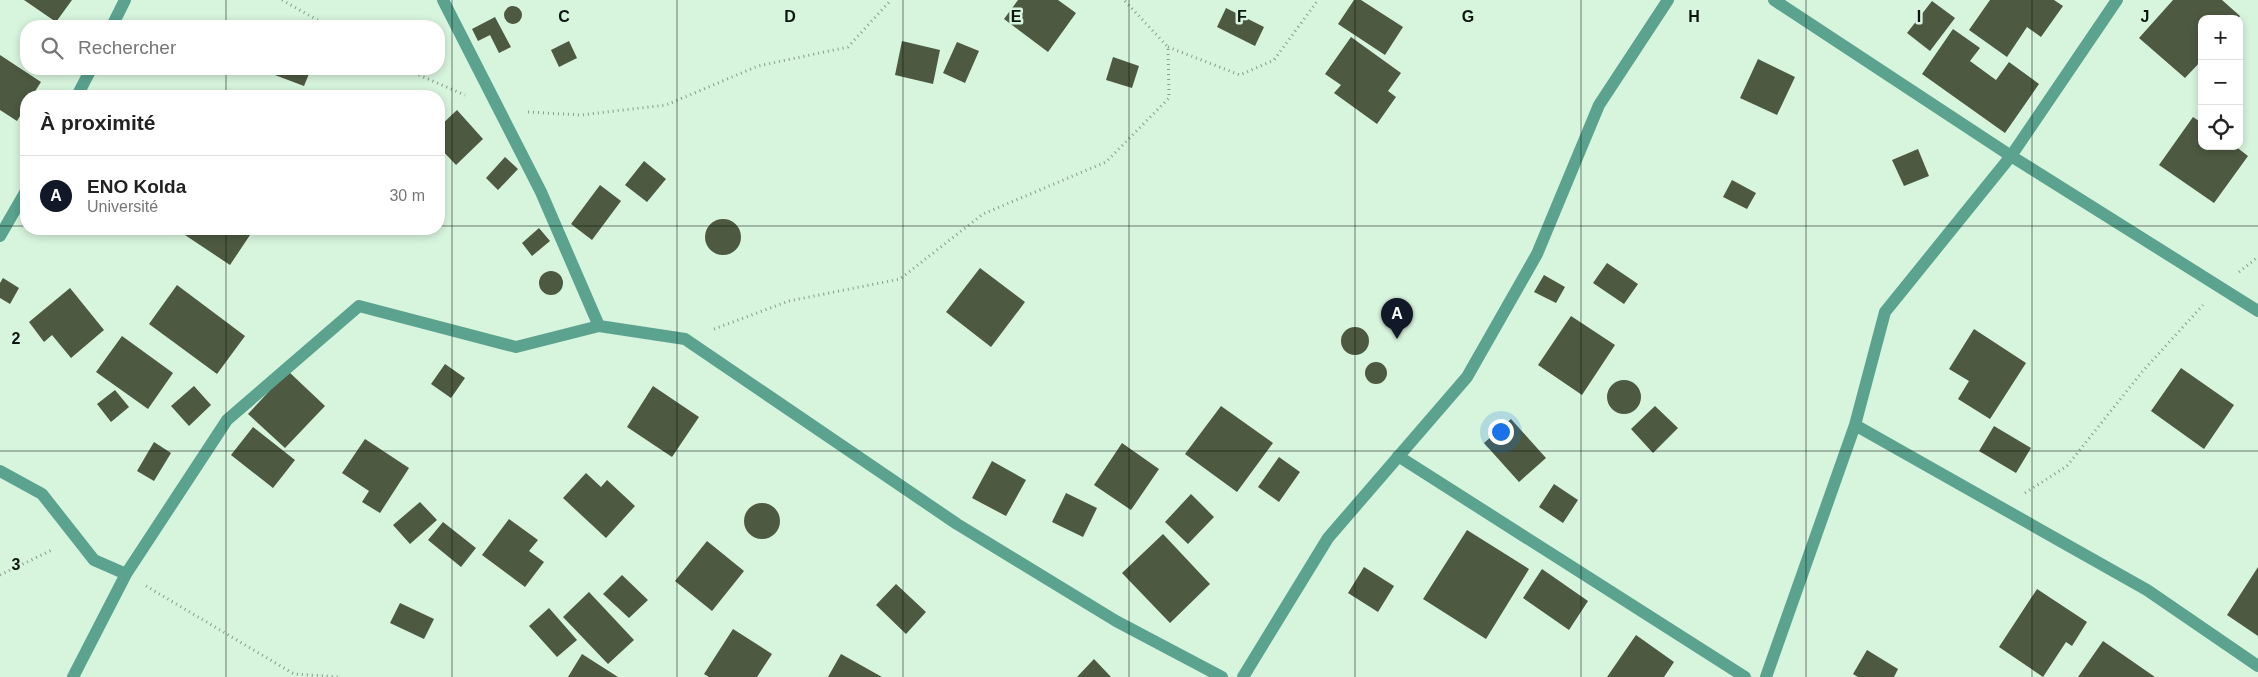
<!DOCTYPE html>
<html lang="fr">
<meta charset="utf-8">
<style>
body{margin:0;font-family:Helvetica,sans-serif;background:#f6f6f6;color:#222}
.controls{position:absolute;right:15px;top:15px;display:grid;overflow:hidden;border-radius:10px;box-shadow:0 2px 8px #0003}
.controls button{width:45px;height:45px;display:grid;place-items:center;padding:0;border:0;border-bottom:1px solid #e0e0e0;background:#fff;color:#222;font:25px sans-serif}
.you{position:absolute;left:1500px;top:431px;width:18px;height:18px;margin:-12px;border:4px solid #fff;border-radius:50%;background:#1a73e8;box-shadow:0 0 0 8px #1a73e833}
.badge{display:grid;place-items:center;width:32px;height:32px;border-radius:50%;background:#111827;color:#fff;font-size:16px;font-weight:700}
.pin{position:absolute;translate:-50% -41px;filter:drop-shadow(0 1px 2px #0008)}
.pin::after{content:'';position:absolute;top:26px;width:18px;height:15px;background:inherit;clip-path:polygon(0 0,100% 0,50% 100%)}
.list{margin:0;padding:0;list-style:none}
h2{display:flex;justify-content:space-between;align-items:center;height:65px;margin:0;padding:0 20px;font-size:21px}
h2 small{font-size:16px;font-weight:400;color:#767676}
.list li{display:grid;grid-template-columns:32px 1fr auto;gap:15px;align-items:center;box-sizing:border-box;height:80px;padding:0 20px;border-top:1px solid #e0e0e0}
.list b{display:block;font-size:19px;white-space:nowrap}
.list p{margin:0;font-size:16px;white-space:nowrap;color:#767676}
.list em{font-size:16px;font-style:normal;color:#767676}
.icon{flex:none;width:28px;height:28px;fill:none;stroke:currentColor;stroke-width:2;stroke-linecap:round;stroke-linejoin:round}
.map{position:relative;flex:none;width:2258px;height:677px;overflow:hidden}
.search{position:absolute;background:#fff;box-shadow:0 2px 8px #0003;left:20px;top:20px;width:425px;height:55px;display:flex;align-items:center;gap:12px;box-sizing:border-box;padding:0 18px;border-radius:20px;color:#767676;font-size:19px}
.panel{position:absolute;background:#fff;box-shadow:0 2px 8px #0003;left:20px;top:90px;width:425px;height:145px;border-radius:20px}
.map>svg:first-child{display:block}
.building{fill:#4d5940}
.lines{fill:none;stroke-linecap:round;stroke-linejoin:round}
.path{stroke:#879d8c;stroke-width:3;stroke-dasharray:1 4;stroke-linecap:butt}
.street{stroke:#5ba28f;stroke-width:12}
.grid{fill:none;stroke:#0c160f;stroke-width:1;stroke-opacity:0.55}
.grid-label{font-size:16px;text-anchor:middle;font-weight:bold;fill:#0c160f;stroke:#d7f4dd;stroke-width:5;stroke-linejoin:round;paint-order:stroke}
</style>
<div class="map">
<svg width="2258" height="677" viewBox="0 0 2258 677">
<rect width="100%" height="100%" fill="#d7f4dd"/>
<path class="building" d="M 24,0 L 72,0 L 56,22 Z
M 1018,0 L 1058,0 L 1076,13 L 1048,52 L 1004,19 Z
M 1354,0 L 1361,0 L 1403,27 L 1385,55 L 1338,24 Z
M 1990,0 L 2054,0 L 2063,6 L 2041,37 L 2027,27 L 2007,57 L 1969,30 Z
M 2173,0 L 2222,0 L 2240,16 L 2238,19 L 2202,19 L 2202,60 L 2185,78 L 2139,38 Z
M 1932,1 L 1955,18 L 1930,51 L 1907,33 Z
M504 15a9 9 0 1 1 18 0a9 9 0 1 1-18 0Z
M 1226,8 L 1264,27 L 1255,46 L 1217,27 Z
M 495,17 L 511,47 L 499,53 L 490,35 L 478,41 L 472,29 Z
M 1953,29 L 1980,48 L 1970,61 L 1996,80 L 2009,62 L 2039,84 L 2005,133 L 1922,74 Z
M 1351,37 L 1401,73 L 1388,91 L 1396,97 L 1377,124 L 1334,93 L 1341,85 L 1325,74 Z
M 569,41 L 577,58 L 559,67 L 551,50 Z
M 902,41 L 940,50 L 933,84 L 895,75 Z
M 957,42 L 979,51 L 965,83 L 943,73 Z
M 0,55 L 41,82 L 32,96 L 26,96 L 26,106 L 17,121 L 0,110 Z
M 1113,57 L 1139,66 L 1132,88 L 1106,80 Z
M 1758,59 L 1795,77 L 1777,115 L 1740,98 Z
M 268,69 L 311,69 L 304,86 L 267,72 Z
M 457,110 L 483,139 L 456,165 L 439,147 L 439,127 Z
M 2193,117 L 2202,123 L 2202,146 L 2235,146 L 2248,156 L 2214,203 L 2159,165 Z
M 1918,149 L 1929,176 L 1904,186 L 1892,160 Z
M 505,157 L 518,169 L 498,190 L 486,178 Z
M 644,161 L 666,179 L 647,202 L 625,185 Z
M 1732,180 L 1756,193 L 1747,209 L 1723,197 Z
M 600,185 L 621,201 L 592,240 L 571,224 Z
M705 237a18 18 0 1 1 36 0a18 18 0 1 1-36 0Z
M 539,228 L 550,241 L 532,256 L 522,243 Z
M 176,229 L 254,229 L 230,265 Z
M 1607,263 L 1638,284 L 1624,304 L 1593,283 Z
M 980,268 L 1025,302 L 991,347 L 946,312 Z
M539 283a12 12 0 1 1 24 0a12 12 0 1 1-24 0Z
M 1544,275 L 1565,287 L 1556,303 L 1534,292 Z
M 3,278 L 19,288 L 10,304 L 0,298 L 0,283 Z
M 177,285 L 245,336 L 217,374 L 149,324 Z
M 70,288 L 104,330 L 71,358 L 52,335 L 44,342 L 29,322 Z
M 1571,316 L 1615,345 L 1582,395 L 1538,365 Z
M1341 341a14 14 0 1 1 28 0a14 14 0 1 1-28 0Z
M 1974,329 L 2026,363 L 1990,419 L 1958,399 L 1969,381 L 1949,369 Z
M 122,336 L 173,373 L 148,409 L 96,372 Z
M1365 373a11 11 0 1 1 22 0a11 11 0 1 1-22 0Z
M 445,364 L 465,378 L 451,398 L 431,384 Z
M 2181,368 L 2234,405 L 2204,449 L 2151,411 Z
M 288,371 L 325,406 L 285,448 L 248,414 Z
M1607 397a17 17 0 1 1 34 0a17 17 0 1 1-34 0Z
M 194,386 L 211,405 L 189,426 L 171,406 Z
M 653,386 L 699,417 L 672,457 L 627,427 Z
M 115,390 L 129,407 L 111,422 L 97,404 Z
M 1221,406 L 1273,443 L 1237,492 L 1185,454 Z
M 1655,406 L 1678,428 L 1653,453 L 1631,429 Z
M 1511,419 L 1546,458 L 1519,482 L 1484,443 Z
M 1994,426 L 2031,448 L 2016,473 L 1979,451 Z
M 253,427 L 295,460 L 273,488 L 231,455 Z
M 365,439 L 409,468 L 380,513 L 362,502 L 369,491 L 342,473 Z
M 154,442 L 171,453 L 154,481 L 137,471 Z
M 1122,443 L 1159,469 L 1131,510 L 1094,485 Z
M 1279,457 L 1300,472 L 1279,502 L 1258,487 Z
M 992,461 L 1026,480 L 1006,516 L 972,498 Z
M 586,473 L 601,487 L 607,480 L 635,506 L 606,538 L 563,498 Z
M 1554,484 L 1578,500 L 1563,523 L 1539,507 Z
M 1066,493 L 1097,508 L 1083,537 L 1052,522 Z
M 1191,494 L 1214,517 L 1188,544 L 1165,522 Z
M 420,502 L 437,520 L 410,544 L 393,525 Z
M744 521a18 18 0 1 1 36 0a18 18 0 1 1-36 0Z
M 509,519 L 538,540 L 529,551 L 544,562 L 525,587 L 482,555 Z
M 443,522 L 476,548 L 461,567 L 428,540 Z
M 1467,530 L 1529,569 L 1486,639 L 1423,599 Z
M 1163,534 L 1210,584 L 1170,623 L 1122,573 Z
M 707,541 L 744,571 L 712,611 L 675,581 Z
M 1364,567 L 1394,586 L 1378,612 L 1348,593 Z
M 2258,567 L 2258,636 L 2227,615 Z
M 1542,569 L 1588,601 L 1569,630 L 1523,598 Z
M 622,575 L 648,600 L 629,618 L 603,594 Z
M 896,584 L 926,612 L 906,634 L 876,605 Z
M 2037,589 L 2087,622 L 2072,646 L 2066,642 L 2043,677 L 1999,647 Z
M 589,592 L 634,640 L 608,664 L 563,617 Z
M 400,603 L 434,619 L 424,639 L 390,623 Z
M 549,608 L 577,640 L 557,657 L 529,626 Z
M 733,629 L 772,654 L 757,677 L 709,677 L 704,674 Z
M 1636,635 L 1674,662 L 1664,677 L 1607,677 Z
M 2103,641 L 2155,677 L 2078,677 Z
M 1867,650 L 1898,669 L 1894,677 L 1858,677 L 1853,674 Z
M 582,654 L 618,677 L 568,677 Z
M 841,654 L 882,677 L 828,677 Z
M 1094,659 L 1111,677 L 1077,677 Z"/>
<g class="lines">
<path class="path" d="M 282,0 L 328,26
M 1168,47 L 1240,75 L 1274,60 L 1318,0
M 405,69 L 465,95
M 528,112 L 581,115 L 666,105 L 758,66 L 848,47 L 891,0
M 2239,272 L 2258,257
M 714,329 L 789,301 L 900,279 L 983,214 L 1106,162 L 1169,98 L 1168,47 L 1124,0
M 2025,493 L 2067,466 L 2142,372 L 2203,305
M 0,575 L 54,549
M 146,586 L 294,674 L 339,677"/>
<path class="street" d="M 443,0 L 541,192 L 599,326 L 685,339 L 957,524 L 1116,621 L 1222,677
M 1774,0 L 2011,156 L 2258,311
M 112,26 L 125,0
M 77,96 L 91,69
M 0,236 L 26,191
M 1855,425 L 2147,590 L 2258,666
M 1398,456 L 1745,677
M 0,471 L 42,494 L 94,560 L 126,574 L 227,420 L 359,306 L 516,347 L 599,326
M 73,677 L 126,574
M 1243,677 L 1328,538 L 1467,377 L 1537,254 L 1599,105 L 1668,0
M 1766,677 L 1855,425 L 1885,312 L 2011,156 L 2117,0"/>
</g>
<path class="grid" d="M 226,0 L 226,26M 452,0 L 452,677M 677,0 L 677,677M 903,0 L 903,677M 1129,0 L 1129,677M 1355,0 L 1355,677M 1581,0 L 1581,677M 1806,0 L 1806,677M 2032,0 L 2032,677M 226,69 L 226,96M 0,226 L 26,226M 439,226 L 2258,226M 226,229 L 226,677M 0,451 L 2258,451"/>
<g class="grid-label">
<text x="564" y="22">C</text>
<text x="790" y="22">D</text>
<text x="1016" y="22">E</text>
<text x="1242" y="22">F</text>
<text x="1468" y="22">G</text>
<text x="1694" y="22">H</text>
<text x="1919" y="22">I</text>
<text x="2145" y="22">J</text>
<text x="16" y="344">2</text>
<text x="16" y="570">3</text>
</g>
</svg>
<div class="controls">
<button>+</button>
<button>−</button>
<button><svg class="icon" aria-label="locate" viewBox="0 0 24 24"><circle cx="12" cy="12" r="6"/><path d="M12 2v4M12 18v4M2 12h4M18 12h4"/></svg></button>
</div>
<div class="you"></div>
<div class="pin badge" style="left:1397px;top:339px">A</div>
<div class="search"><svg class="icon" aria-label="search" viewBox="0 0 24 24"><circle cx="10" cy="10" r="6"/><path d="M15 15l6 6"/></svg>Rechercher</div>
<section class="panel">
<h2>À proximité<small></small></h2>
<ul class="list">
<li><span class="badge">A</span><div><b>ENO Kolda</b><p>Université</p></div><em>30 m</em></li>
</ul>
</section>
</div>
